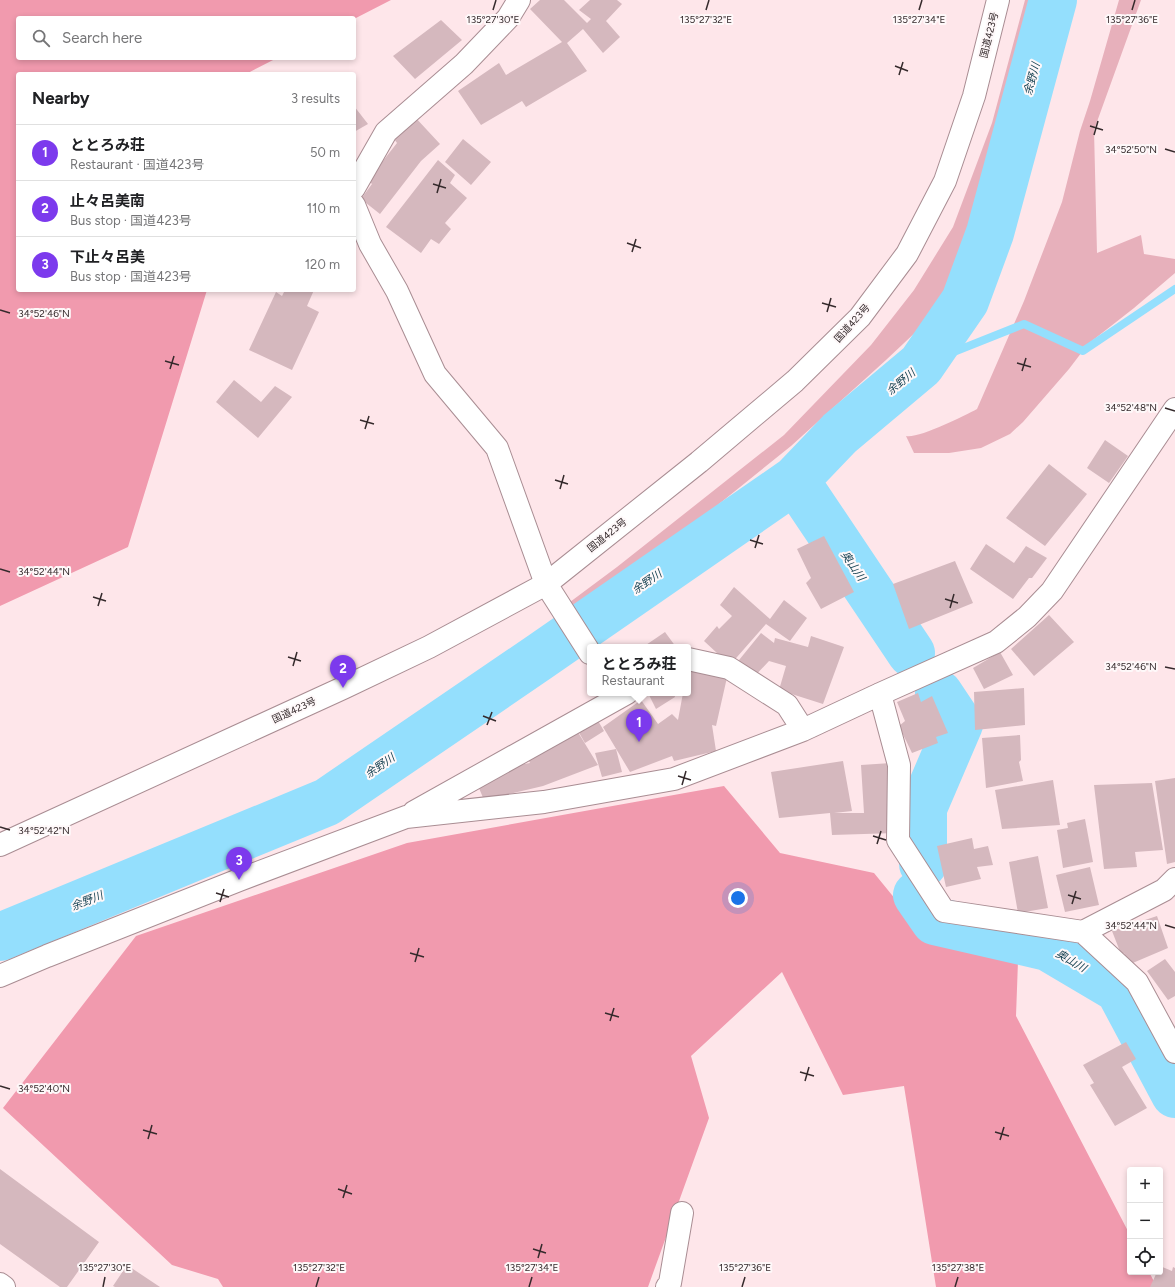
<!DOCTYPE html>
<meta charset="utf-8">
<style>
body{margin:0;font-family:Figtree,"Noto Sans JP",sans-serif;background:#f2f2f2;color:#202124}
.controls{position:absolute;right:12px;bottom:12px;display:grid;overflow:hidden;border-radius:4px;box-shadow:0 2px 6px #0003}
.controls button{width:36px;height:36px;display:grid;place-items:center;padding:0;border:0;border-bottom:1px solid #e0e0e0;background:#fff;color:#202124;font:20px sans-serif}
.you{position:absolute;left:738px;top:898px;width:14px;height:14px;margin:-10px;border:3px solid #fff;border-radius:50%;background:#1a73e8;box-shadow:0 0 0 6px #1a73e833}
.badge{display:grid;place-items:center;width:26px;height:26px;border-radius:50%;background:#7c3aed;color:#fff;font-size:13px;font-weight:700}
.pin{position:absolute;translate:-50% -33px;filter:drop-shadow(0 1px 2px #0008)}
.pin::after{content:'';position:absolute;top:21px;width:14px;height:12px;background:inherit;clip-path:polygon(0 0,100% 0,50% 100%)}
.popup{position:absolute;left:587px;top:644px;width:104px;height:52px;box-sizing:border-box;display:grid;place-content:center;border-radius:4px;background:#fff;filter:drop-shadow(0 1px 3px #0005);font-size:13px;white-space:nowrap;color:#757577}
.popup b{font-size:15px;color:#202124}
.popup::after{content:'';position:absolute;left:50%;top:100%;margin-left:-8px;border:8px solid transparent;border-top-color:#fff}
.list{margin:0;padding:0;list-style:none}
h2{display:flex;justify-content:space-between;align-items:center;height:52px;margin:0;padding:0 16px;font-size:17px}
h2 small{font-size:13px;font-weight:400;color:#757577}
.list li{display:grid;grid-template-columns:26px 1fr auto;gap:12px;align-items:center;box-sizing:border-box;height:56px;padding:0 16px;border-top:1px solid #e0e0e0}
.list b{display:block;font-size:15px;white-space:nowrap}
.list p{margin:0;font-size:13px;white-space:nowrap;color:#757577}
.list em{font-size:13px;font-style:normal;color:#757577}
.icon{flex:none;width:22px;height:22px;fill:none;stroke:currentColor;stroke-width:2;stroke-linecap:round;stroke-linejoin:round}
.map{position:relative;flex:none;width:1175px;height:1287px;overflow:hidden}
.search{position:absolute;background:#fff;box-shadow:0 2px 6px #0003;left:16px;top:16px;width:340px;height:44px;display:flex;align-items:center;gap:10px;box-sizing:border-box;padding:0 14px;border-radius:4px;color:#757577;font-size:15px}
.panel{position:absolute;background:#fff;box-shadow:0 2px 6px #0003;left:16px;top:72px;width:340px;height:220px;border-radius:4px}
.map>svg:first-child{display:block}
.green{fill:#e7b0bb}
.forest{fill:#f19aae}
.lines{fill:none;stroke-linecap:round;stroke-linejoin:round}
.stream{stroke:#94dffd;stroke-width:8}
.river{stroke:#94dffd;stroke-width:48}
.building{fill:#d5b8be}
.minor-casing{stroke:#a98d93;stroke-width:24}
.highway-casing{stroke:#a98d93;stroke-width:24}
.minor{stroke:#fff;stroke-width:22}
.highway{stroke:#fff;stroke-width:22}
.ticks{fill:none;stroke:#352a2c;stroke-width:1.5}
.labels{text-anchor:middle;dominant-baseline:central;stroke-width:4;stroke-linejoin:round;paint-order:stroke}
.street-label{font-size:10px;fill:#352a2c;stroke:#fef8f9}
.water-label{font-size:11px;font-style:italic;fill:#194454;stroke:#fef8f9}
.ticks-label{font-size:10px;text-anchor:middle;fill:#352a2c;stroke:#fef8f9;stroke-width:4;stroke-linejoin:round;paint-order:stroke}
</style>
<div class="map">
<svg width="1175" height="1287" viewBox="0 0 1175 1287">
<rect width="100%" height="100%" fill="#fee6ea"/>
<path class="green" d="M 1025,0 L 1043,0 L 1035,35 L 996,166 L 959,277 L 920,328 L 886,360 L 791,446 L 709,512 L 610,604 L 582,623 L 570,602 L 617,567 L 784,435 L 871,345 L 914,290 L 953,227 L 992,123 Z
M 1119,0 L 1141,0 L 1094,130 L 1097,253 L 1141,235 L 1144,254 L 1175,259 L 1175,273 L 1134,308 L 1088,344 L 1069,369 L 1023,422 L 1010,434 L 981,448 L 949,453 L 914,453 L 906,436 C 918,439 964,416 977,409 L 1024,301 L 1062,202 L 1080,131 L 1090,101 Z"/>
<path class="forest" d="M 0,0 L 391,0 L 354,19 L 18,18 L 18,58 L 277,58 L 246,74 L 18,74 L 18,290 L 207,290 L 128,547 L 0,606 Z
M 724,786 L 780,853 L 874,873 L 927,938 L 1018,961 L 1016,1016 L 1130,1235 L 1130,1272 L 1149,1272 L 1157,1287 L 936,1287 L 904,1086 L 843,1095 L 782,972 L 691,1056 L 709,1118 L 648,1287 L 223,1287 L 218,1279 L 172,1265 L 3,1108 L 136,936 L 407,843 Z"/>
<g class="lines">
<path class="stream" d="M 921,365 L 1024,324 L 1083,351 L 1175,289"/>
<path class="river" d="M 795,480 L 911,653
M 923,864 L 923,808 L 959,724 L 939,694
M 917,895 L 935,921 L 1048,947 L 1119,989 L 1175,1094
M 0,937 L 327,802 L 538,658 L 795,480 L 840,433 L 921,365 L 965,301 L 990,233 L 1053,0"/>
</g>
<path class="building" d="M 540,0 L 564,0 L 587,23 L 591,19 L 579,10 L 590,0 L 617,0 L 622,4 L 606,21 L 620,37 L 603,53 L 583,29 L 567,43 L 587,71 L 526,107 L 522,101 L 481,125 L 458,91 L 499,63 L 506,75 L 562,42 L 530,9 Z
M 441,20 L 462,40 L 415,79 L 393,56 Z
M 354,106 L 368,124 L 354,132 Z
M 414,116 L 440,144 L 421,161 L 380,214 L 361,199 L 372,184 L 368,180 L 397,143 L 392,136 Z
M 463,139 L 491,162 L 471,185 L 445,162 Z
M 438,160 L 455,175 L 450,183 L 467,198 L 445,223 L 451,229 L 439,244 L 431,239 L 421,253 L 386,227 Z
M 285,290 L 314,290 L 307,306 L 319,312 L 292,370 L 249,350 L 276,292 L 282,296 Z
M 234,380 L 261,402 L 275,386 L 292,397 L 258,438 L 216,402 Z
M 1105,440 L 1128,456 L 1109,483 L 1087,468 Z
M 1049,464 L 1087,494 L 1045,546 L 1006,518 Z
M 824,536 L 854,592 L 821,609 L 806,583 L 811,578 L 797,549 Z
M 986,544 L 1014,563 L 1026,546 L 1047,558 L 1032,578 L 1029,578 L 1013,599 L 970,569 Z
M 955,561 L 973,603 L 909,629 L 893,584 Z
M 734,587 L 770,619 L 784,600 L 807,618 L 790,641 L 766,624 L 730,665 L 704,641 L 717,626 L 719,629 L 732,616 L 720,605 Z
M 1049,615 L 1074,642 L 1034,676 L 1011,649 Z
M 665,632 L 676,647 L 643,647 Z
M 761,633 L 774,643 L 775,638 L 808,647 L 811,636 L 844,647 L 823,704 L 779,690 L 786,666 L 769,661 L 751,680 L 735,665 Z
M 1000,652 L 1013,675 L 984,689 L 973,668 Z
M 688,669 L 728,673 L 716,726 L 712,725 L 716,751 L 674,761 L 672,756 L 630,772 L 603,727 L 641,700 L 658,724 L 672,714 L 678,720 L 683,693 L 688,693 Z
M 1024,688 L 1025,725 L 975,730 L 974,692 Z
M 648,693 L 674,693 L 675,697 L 656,709 Z
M 918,693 L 921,702 L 932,696 L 948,733 L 936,737 L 938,743 L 912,753 L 899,726 L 905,721 L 897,702 Z
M 594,714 L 604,731 L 585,743 L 574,724 Z
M 576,729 L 598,765 L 543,786 L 484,800 L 476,781 L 502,768 L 530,763 L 525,753 Z
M 1020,735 L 1021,760 L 1019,762 L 1023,781 L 986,788 L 982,738 Z
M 616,749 L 622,772 L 602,777 L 595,753 Z
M 843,761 L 852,811 L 834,813 L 864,813 L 861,765 L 891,763 L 896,833 L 832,835 L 830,813 L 779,818 L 771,772 Z
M 1175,778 L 1175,862 L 1167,864 L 1155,781 Z
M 1053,780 L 1060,825 L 1002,829 L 995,790 Z
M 1152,783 L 1163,850 L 1135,852 L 1137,867 L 1104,869 L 1094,785 Z
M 1085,819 L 1093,862 L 1063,868 L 1057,830 L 1068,828 L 1067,823 Z
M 972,838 L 974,849 L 988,846 L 993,865 L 977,867 L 981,879 L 946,887 L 937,846 Z
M 1038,856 L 1048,908 L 1018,913 L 1009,862 Z
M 1090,867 L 1099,905 L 1065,912 L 1056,875 Z
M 1157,916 L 1168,948 L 1128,965 L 1124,953 L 1121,954 L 1112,931 Z
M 1165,959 L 1175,972 L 1175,996 L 1168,1000 L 1147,971 Z
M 1126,1042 L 1136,1059 L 1122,1067 L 1147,1108 L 1115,1126 L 1090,1085 L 1094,1083 L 1083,1065 Z
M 0,1169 L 99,1242 L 67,1287 L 60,1287 L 0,1244 Z
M 127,1265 L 160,1287 L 115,1287 L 113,1286 Z
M 1160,1266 L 1172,1271 L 1173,1267 L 1175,1268 L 1175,1287 L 1150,1287 L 1157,1272 L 1160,1272 Z"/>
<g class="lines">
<g class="minor-casing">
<path id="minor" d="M 354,188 L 386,132 L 464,64 L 508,18 L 519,0
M 354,205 L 370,244 L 397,291 L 435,374 L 497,448 L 546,584 L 590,653
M 688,659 L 729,668 L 787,705 L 803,730
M 880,694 L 899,765 L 898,840 L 944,911 L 1083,932 L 1137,982 L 1175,1052
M 414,812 L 627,693
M 1083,932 L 1164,890 L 1175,879
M 0,976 L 47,956 L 239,880 L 406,817 L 544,802 L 674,779 L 803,730 L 880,694 L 996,642 L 1027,617 L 1052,591 L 1175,409
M 0,1284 L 4,1287
M 667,1287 L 670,1283 L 682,1213"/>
</g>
<g class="highway-casing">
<path id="highway" d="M 0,845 L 343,688 L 429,647 L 546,584 L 699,462 L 795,381 L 860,317 L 907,254 L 945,181 L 974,96 L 998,0"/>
</g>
<use href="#minor" class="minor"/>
<use href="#highway" class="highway"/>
</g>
<path class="ticks" d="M 493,10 L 496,0M 706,10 L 709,0M 919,10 L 922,0M 1132,10 L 1135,0M 895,66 L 908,71M 899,75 L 903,62M 1090,126 L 1103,130M 1094,135 L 1098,121M 1165,149 L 1175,152M 433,184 L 446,188M 437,193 L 441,179M 627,243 L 641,248M 632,252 L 636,239M 822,303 L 836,307M 0,310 L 10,313M 827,312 L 831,298M 165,361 L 179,365M 1017,363 L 1031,367M 170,369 L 174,356M 1022,371 L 1026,358M 1165,408 L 1175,411M 360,420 L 374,424M 365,429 L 369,416M 555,480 L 568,484M 560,489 L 564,475M 750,540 L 763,544M 755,548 L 759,535M 0,569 L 10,572M 93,597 L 106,601M 945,599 L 958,603M 98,606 L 102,593M 950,608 L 954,594M 288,657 L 301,661M 293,666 L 297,652M 1165,667 L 1175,669M 483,716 L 496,721M 487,725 L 492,712M 678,776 L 691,780M 682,785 L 686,771M 0,827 L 10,830M 873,836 L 886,840M 877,844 L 881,831M 216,893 L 229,897M 1068,895 L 1081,899M 220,902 L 224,889M 1072,904 L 1076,891M 1165,925 L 1175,928M 410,953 L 424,957M 415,962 L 419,948M 605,1013 L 619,1017M 610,1021 L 614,1008M 800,1072 L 814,1076M 805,1081 L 809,1067M 0,1086 L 10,1089M 143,1130 L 157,1134M 995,1132 L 1009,1136M 148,1139 L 152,1125M 1000,1140 L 1004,1127M 338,1189 L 352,1194M 343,1198 L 347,1185M 533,1249 L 546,1253M 538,1258 L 542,1244M 103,1287 L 105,1277M 316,1287 L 319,1277M 529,1287 L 532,1277M 742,1287 L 745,1277M 955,1287 L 958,1277"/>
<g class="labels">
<g class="street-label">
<text transform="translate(989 35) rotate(-76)">国道423号</text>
<text transform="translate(852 323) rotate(-48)">国道423号</text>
<text transform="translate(607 535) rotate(-39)">国道423号</text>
<text transform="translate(294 710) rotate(-25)">国道423号</text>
</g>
<g class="water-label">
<text transform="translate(1032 79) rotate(-75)">余野川</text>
<text transform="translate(901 382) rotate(-40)">余野川</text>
<text transform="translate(853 566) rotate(56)">奥山川</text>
<text transform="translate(647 582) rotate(-35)">余野川</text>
<text transform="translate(380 766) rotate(-35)">余野川</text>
<text transform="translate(87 901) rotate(-22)">余野川</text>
<text transform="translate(1071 961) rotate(30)">奥山川</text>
</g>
</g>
<g class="ticks-label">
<text x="493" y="23">135°27'30"E</text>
<text x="706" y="23">135°27'32"E</text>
<text x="919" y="23">135°27'34"E</text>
<text x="1132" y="23">135°27'36"E</text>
<text x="1131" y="153">34°52'50"N</text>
<text x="44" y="317">34°52'46"N</text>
<text x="1131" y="411">34°52'48"N</text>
<text x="44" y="575">34°52'44"N</text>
<text x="1131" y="670">34°52'46"N</text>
<text x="44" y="834">34°52'42"N</text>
<text x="1131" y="929">34°52'44"N</text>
<text x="44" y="1092">34°52'40"N</text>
<text x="105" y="1271">135°27'30"E</text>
<text x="319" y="1271">135°27'32"E</text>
<text x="532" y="1271">135°27'34"E</text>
<text x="745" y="1271">135°27'36"E</text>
<text x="958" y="1271">135°27'38"E</text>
</g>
</svg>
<div class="controls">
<button>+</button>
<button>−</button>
<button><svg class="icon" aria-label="locate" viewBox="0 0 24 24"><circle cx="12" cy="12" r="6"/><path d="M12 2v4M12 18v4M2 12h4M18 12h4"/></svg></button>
</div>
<div class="you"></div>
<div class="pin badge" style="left:639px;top:742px">1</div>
<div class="popup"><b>ととろみ荘</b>Restaurant</div>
<div class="pin badge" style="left:343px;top:688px">2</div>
<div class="pin badge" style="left:239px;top:880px">3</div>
<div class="search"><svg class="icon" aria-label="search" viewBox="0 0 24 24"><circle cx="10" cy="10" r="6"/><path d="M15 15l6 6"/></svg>Search here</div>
<section class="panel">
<h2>Nearby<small>3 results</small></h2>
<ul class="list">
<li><span class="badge">1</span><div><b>ととろみ荘</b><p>Restaurant · 国道423号</p></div><em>50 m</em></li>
<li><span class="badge">2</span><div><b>止々呂美南</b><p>Bus stop · 国道423号</p></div><em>110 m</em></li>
<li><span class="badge">3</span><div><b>下止々呂美</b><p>Bus stop · 国道423号</p></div><em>120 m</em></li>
</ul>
</section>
</div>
